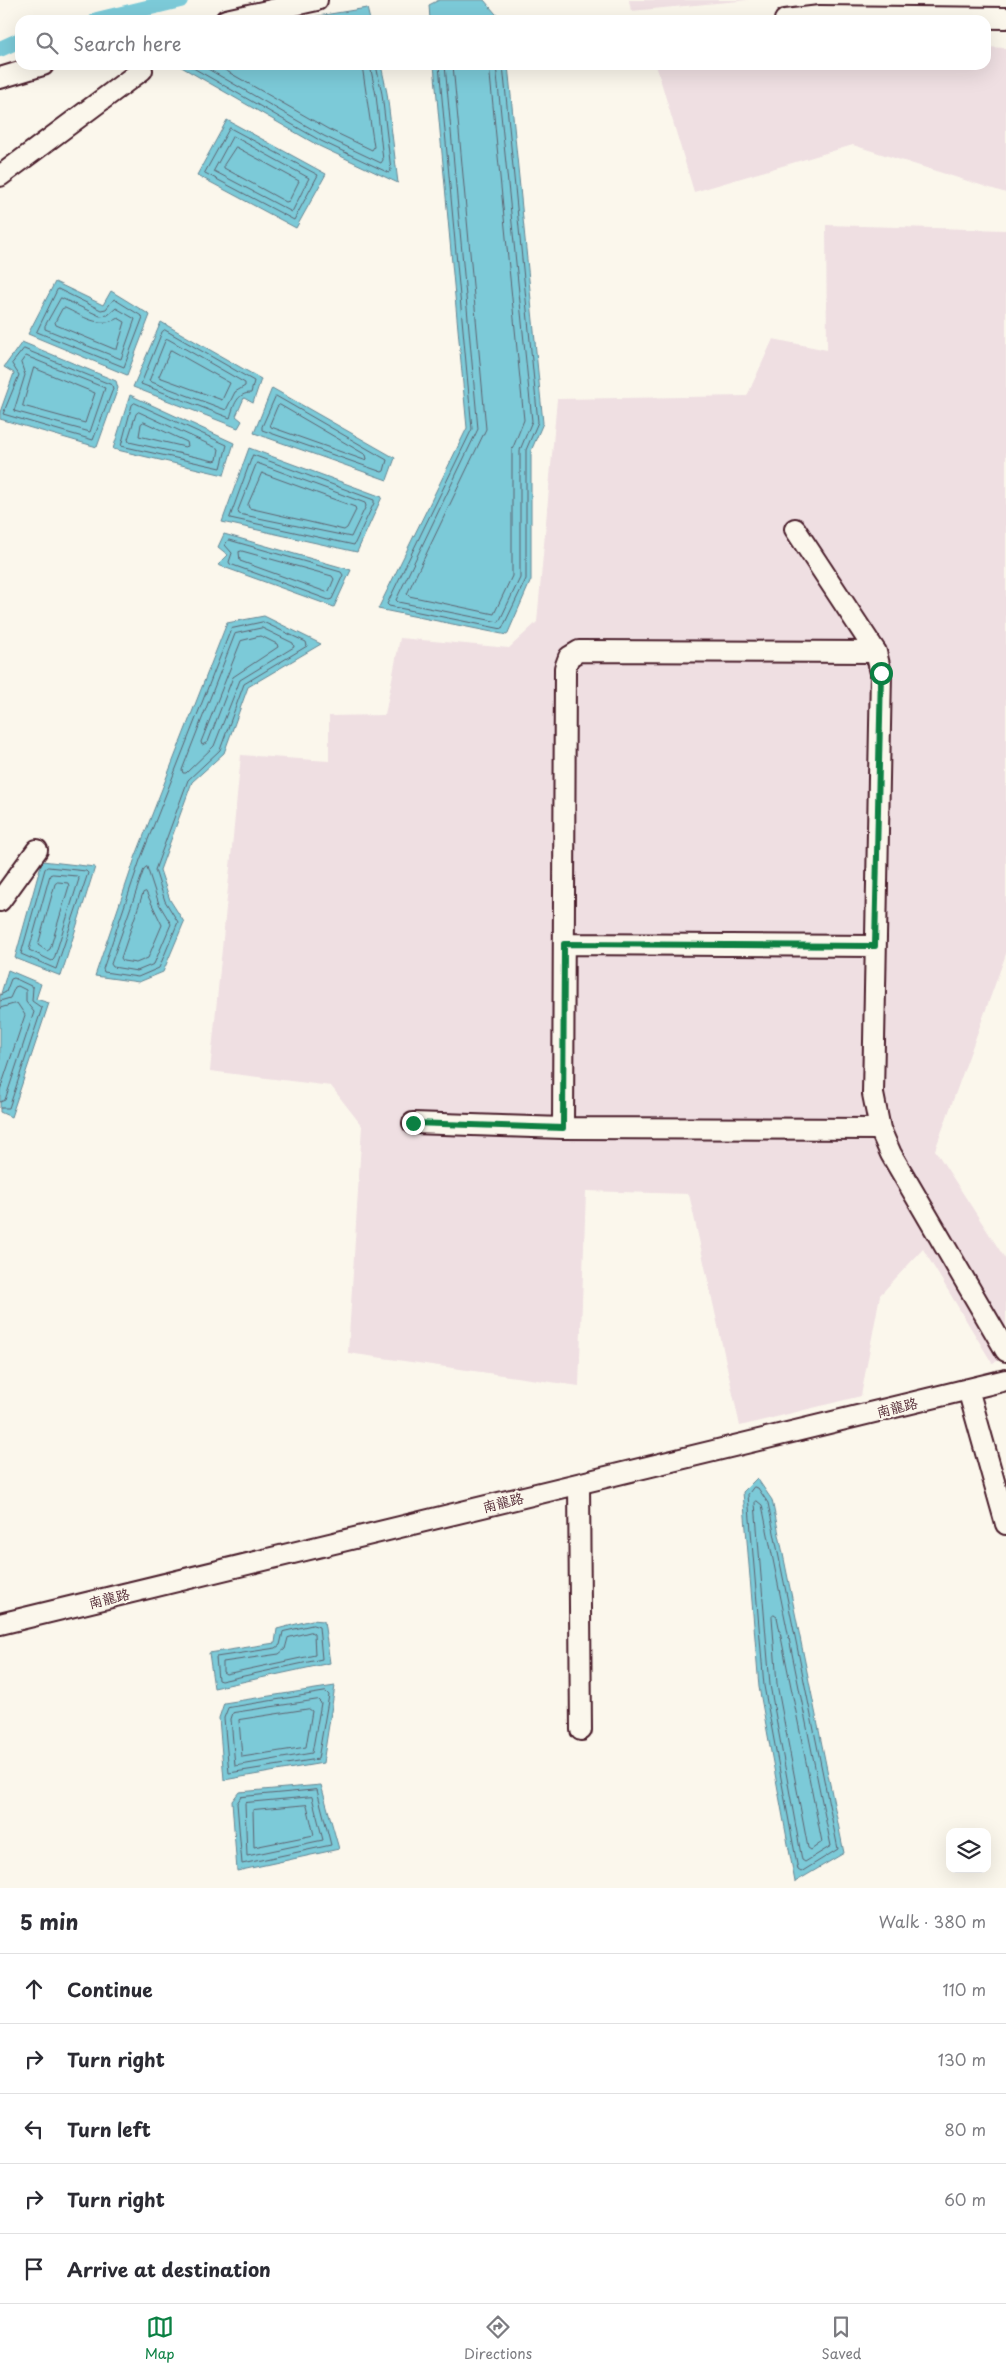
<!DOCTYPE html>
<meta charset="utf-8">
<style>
body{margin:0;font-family:"Playpen Sans","LXGW WenKai TC",sans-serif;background:#f7f7f7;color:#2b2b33}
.controls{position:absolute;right:15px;bottom:15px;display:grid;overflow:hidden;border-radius:10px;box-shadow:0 5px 20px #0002}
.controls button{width:45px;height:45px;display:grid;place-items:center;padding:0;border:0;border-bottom:1px solid #e1e1e2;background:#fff;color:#2b2b33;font:25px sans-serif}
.stop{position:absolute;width:15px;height:15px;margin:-11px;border:4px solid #0b8043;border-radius:50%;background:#fff}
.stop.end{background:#0b8043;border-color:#fff;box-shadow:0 1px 5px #0008}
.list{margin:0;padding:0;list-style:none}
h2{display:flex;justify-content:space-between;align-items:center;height:65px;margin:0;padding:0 20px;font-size:21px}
h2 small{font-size:16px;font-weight:400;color:#7c7c81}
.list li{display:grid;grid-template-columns:32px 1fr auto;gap:15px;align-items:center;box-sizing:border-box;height:70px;padding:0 20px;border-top:1px solid #e1e1e2}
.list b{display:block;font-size:19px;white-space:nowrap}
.list em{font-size:16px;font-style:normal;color:#7c7c81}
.icon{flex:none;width:28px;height:28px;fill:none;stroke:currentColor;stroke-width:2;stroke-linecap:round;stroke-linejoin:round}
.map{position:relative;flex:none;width:1006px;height:1888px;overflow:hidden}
.search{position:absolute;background:#fff;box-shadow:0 5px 20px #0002;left:15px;right:15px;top:15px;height:55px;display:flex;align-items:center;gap:12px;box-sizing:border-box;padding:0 18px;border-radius:15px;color:#7c7c81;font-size:19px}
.sheet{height:415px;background:#fff}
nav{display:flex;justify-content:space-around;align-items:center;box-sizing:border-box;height:70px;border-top:1px solid #e1e1e2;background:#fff;font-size:14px;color:#7c7c81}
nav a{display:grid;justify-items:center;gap:2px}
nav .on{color:#0b8043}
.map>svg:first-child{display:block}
.built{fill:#efdfe2}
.water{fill:#7bcad8;stroke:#678693}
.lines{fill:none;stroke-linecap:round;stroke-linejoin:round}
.shore{stroke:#5e6370;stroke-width:1}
.canal{stroke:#7bcad8;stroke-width:16}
.minor-casing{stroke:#4a1f2b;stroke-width:24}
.minor{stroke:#fbf7ec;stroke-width:20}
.route{stroke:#0b8043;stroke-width:6}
.labels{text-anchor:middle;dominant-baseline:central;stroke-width:4.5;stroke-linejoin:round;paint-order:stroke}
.street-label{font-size:14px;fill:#4a1f2b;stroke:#fbf7ec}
</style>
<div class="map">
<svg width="1006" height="1888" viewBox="0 0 1006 1888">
<rect width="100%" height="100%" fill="#fbf7ec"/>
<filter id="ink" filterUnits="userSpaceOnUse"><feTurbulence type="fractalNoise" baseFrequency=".02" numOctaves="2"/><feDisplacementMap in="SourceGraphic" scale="10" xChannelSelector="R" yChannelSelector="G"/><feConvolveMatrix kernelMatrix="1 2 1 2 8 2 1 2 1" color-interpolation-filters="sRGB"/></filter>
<g filter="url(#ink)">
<path class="built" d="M 629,0 L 749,0 L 631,11 Z
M 986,47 L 1006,48 L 1006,193 L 853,145 L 694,192 L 656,65 L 986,65 Z
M 826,225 L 1006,230 L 1006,954 L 935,1150 L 1006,1260 L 1006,1358 L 992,1363 L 923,1249 L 880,1295 L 861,1396 L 740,1426 L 689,1194 L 586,1191 L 579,1386 L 348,1353 L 362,1126 L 331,1086 L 210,1071 L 241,755 L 329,761 L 329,716 L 385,715 L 400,638 L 509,648 L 537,622 L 557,399 L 747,396 L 773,339 L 827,350 Z"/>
<path class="water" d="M 439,0 L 484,0 L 501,20 L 430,20 L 429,5 Z
M 367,8 L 370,20 L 293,20 Z
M 178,65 L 381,65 L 387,93 L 398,183 L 319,146 Z
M 434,65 L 508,65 L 543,423 L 531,451 L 531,580 L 507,635 L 378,609 L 467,428 Z
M 227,120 L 326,174 L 296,228 L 197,175 Z
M 55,282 L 103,305 L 111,291 L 150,315 L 127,375 L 28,334 Z
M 161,322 L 261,379 L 253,403 L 244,398 L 236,416 L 242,421 L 238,428 L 133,387 Z
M 22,342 L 116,381 L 118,388 L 97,447 L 0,419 L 0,412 L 14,373 L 4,367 Z
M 272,388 L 395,458 L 387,480 L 254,433 Z
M 130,395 L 234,443 L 224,475 L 113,449 Z
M 249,448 L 382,497 L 357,552 L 222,522 Z
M 224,534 L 351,570 L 334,607 L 218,565 L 228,555 L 218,547 Z
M 264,616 L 321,644 L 248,687 L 224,753 L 192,782 L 160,870 L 170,900 L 184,922 L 163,972 L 139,982 L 95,976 L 135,858 L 227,623 Z
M 42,861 L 95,867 L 61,976 L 15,958 Z
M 8,970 L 41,984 L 36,999 L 49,1003 L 11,1117 L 0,1112 L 0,997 Z
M 757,1478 L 772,1500 L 844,1853 L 795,1882 L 759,1687 L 743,1492 Z
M 312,1620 L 324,1621 L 330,1663 L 214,1688 L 209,1653 L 275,1643 L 277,1629 Z
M 335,1686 L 323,1763 L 224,1780 L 219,1718 L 224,1703 Z
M 321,1785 L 339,1849 L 237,1871 L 232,1801 L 239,1792 Z"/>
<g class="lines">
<path class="shore" d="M 188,65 L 321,141 L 389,173 L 391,170 L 382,94 L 376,65
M 201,65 L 324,136 L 381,163 L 383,160 L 376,95 L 370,65
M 216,65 L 328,129 L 372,150 L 374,147 L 362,65
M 439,65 L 472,429 L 387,604 L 389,606 L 502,629 L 526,579 L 526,450 L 538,422 L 503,65
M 445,65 L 478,429 L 396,600 L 398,602 L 499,622 L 520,578 L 520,450 L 532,421 L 496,65
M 453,65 L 486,429 L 407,594 L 409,596 L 494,614 L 512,576 L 512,450 L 524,420 L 489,65
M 230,128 L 318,175 L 294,220 L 205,173 Z
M 233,136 L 309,178 L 292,212 L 214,171 Z
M 236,147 L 299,181 L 289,201 L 286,202 L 224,168 L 224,165 Z
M 58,289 L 101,310 L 106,309 L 114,299 L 143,317 L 124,367 L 37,332 Z
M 61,298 L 100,316 L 108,315 L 116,308 L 135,319 L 121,359 L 45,329 L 45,326 Z
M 65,308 C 83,316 99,329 118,318 L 125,322 L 117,349 L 114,349 L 56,325 L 55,322 L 62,309 Z
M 165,330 L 254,381 L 251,393 C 237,393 234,405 230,418 L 141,384 L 162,332 Z
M 168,339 L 245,383 L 245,386 L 235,392 L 226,410 L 149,381 L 165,341 Z
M 24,349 L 112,385 L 113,389 L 93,440 L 3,414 L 19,375 L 12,364 Z
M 171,350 L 230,383 L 222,400 L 159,377 Z
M 26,356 L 105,388 L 90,432 L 14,411 L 25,375 L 21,363 Z
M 34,368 L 95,393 L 85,423 L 23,406 Z
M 276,396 L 387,460 L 384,471 L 382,472 L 262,430 L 262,427 Z
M 135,403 L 227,445 L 221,468 L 121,446 L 132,405 Z
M 280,405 L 366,455 L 367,459 L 364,460 L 271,427 L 270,424 L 277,407 Z
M 139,412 L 219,449 L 217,460 L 214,461 L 129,442 L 128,439 L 136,414 Z
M 144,422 L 187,442 L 188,446 L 185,447 L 139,436 L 141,424 Z
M 253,455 L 374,500 L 374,503 L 354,545 L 230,518 Z
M 257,463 L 365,503 L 366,506 L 351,537 L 239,514 L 238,511 Z
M 262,473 L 355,507 L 356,510 L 347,528 L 344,530 L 249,508 L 248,505 Z
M 229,540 L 341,572 L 343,575 L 332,599 L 329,600 L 230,564 L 229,562 L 232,553 L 225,545 Z
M 242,551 L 332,576 L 334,579 L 329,591 L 326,592 L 240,561 L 239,552 Z
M 263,622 L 306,642 L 307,646 L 244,684 L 220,750 L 188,780 L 155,870 L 165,901 L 178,922 L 159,968 L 138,977 L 104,972 L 103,969 L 140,860 L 231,629 Z
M 262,628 L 293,643 L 294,647 L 240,680 L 214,746 L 186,773 L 183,773 L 182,770 L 235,634 Z
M 261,636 L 277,644 L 278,647 L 233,677 L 208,742 L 202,745 L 201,742 L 241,641 Z
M 48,867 L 86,871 L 88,873 L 56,969 L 21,954 L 45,869 Z
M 147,867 L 159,904 L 171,924 L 154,964 L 137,971 L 113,967 L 111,964 L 144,869 Z
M 53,874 L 77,876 L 79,879 L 54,959 L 52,961 L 29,950 L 50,875 Z
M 58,882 L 68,883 L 69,886 L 50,949 L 47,951 L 38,945 L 55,884 Z
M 146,892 L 162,925 L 148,958 L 136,963 L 123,961 L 121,958 L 143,893 Z
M 0,995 L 6,992 L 11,979 L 14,978 L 33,987 L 32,1001 L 42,1008 L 9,1108 L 0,1108
M 0,1001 L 10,998 L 15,987 L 18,986 L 26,990 L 26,1002 L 34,1012 L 5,1100 L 0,1102
M 0,1008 L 17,1003 L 25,1015 L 0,1090
M 754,1487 L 758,1488 L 768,1503 L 838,1849 L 801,1872 L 798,1870 L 764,1686 L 748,1495 Z
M 757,1501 L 762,1505 L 831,1846 L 805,1862 L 802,1860 L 770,1685 L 755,1503 Z
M 774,1615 L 777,1617 L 822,1842 L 811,1850 L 808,1848 L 777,1684 L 772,1617 Z
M 313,1625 L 319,1627 L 322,1659 L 221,1681 L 218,1680 L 216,1657 L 276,1648 L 280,1645 L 283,1632 Z
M 311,1632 L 314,1634 L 315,1655 L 226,1674 L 223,1672 L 223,1662 L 279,1654 L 285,1649 L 288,1638 Z
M 326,1692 L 329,1695 L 318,1759 L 229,1773 L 224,1718 L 228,1708 Z
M 318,1700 L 321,1703 L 312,1753 L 235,1766 L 231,1719 L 233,1713 Z
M 309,1709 L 312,1711 L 306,1747 L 242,1757 L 239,1720 Z
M 317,1790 L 331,1845 L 242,1864 L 237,1803 L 241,1797 Z
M 312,1797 L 323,1840 L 247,1856 L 245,1803 Z
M 307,1805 L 314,1835 L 254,1847 L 253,1810 Z"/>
<path class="canal" d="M 97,20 L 180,0
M 0,49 L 20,40"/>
<g class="minor-casing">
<path id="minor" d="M 226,20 L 317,0
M 785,20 L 820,16 L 1006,18
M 0,78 L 43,65
M 0,176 L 142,70
M 795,529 L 876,652 L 881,673 L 873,1094 L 880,1129 L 891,1154 L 1006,1351
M 0,901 L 37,850
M 564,944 L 875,946
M 413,1123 L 563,1128 L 880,1129
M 563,1128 L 565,668 L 569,657 L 579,651 L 876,652
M 968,1389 L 1006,1524
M 579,1484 L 581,1730
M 0,1624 L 1006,1380"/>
</g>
<use href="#minor" class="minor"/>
</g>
</g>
<g class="lines" filter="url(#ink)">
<path class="route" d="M 413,1123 L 563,1128 L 564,944 L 875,946 L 881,673"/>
</g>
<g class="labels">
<g class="street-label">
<text transform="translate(897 1407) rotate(-14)">南龍路</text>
<text transform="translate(503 1502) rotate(-14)">南龍路</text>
<text transform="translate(109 1598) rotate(-14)">南龍路</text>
</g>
</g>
</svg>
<div class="controls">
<button><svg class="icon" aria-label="layers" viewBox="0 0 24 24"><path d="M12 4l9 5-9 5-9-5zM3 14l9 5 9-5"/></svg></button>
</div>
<div class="stop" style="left:881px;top:673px"></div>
<div class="stop end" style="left:413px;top:1123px"></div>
<div class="search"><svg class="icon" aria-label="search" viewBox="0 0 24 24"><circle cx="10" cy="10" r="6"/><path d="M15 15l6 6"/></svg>Search here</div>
</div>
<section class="sheet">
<h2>5 min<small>Walk · 380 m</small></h2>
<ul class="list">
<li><svg class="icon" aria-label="ahead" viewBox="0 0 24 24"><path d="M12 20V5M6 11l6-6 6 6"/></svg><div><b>Continue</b></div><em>110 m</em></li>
<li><svg class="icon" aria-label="right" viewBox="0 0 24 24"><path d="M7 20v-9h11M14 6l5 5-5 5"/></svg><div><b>Turn right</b></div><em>130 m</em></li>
<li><svg class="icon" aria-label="left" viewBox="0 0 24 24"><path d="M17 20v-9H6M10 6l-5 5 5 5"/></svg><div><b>Turn left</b></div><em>80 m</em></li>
<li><svg class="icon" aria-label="right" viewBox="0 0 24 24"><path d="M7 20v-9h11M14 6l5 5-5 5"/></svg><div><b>Turn right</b></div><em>60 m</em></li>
<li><svg class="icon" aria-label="arrive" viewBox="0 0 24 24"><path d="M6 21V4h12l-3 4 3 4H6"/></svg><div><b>Arrive at destination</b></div></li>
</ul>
</section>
<nav>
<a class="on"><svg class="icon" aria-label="map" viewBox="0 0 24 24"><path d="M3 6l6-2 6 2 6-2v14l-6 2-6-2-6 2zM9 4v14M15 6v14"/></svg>Map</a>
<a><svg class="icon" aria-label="directions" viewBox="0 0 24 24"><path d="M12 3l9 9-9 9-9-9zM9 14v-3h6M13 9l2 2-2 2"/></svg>Directions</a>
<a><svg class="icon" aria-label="saved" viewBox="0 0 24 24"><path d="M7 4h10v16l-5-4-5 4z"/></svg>Saved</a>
</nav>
